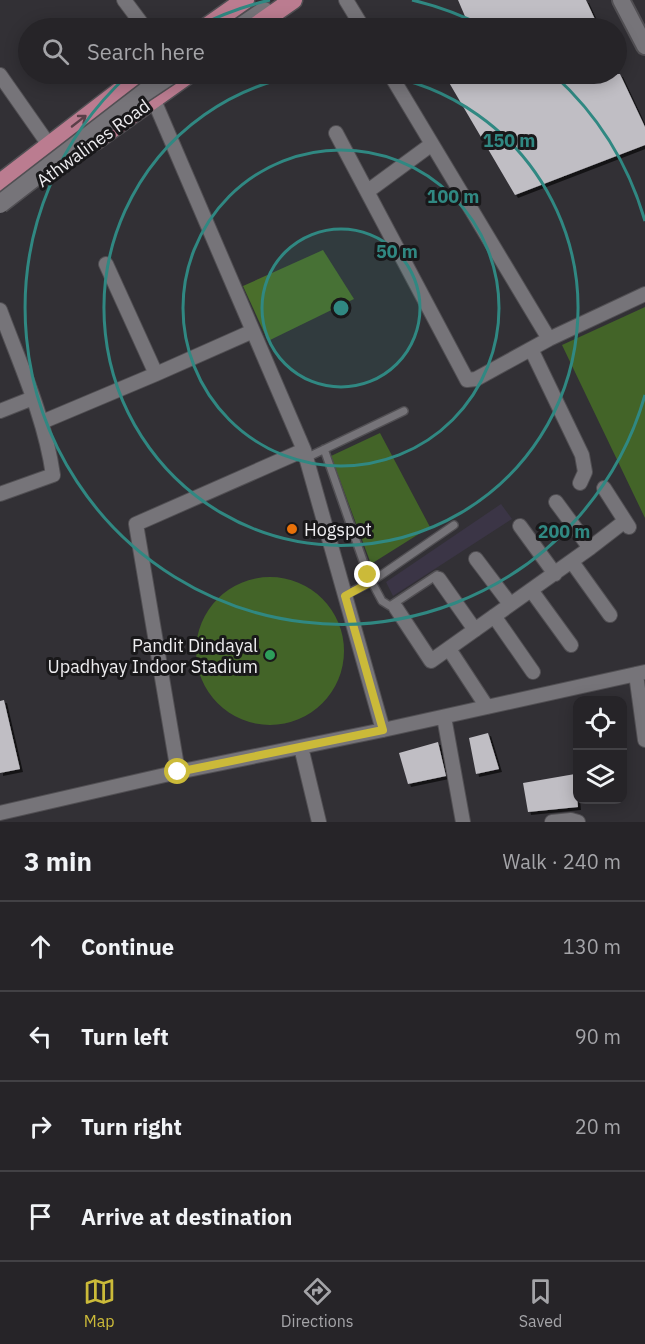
<!DOCTYPE html>
<meta charset="utf-8">
<style>
body{margin:0;font-family:"IBM Plex Sans",sans-serif;background:#2e2c30;color:#f1f3f6}
.controls{position:absolute;right:18px;bottom:18px;display:grid;overflow:hidden;border-radius:12px;box-shadow:0 3px 15px #0003}
.controls button{width:54px;height:54px;display:grid;place-items:center;padding:0;border:0;border-bottom:2px solid #424145;background:#262428;color:#f1f3f6;font:30px sans-serif}
.stop{position:absolute;width:18px;height:18px;margin:-14px;border:4px solid #cbba39;border-radius:50%;background:#fff}
.stop.end{background:#cbba39;border-color:#fff;box-shadow:0 2px 6px #0008}
.list{margin:0;padding:0;list-style:none}
h2{display:flex;justify-content:space-between;align-items:center;height:78px;margin:0;padding:0 24px;font-size:26px}
h2 small{font-size:20px;font-weight:400;color:#a4a4a8}
.list li{display:grid;grid-template-columns:39px 1fr auto;gap:18px;align-items:center;box-sizing:border-box;height:90px;padding:0 24px;border-top:2px solid #424145}
.list b{display:block;font-size:22px;white-space:nowrap}
.list em{font-size:20px;font-style:normal;color:#a4a4a8}
.icon{flex:none;width:33px;height:33px;fill:none;stroke:currentColor;stroke-width:2;stroke-linecap:round;stroke-linejoin:round}
.map{position:relative;flex:none;width:645px;height:822px;overflow:hidden}
.search{position:absolute;background:#262428;box-shadow:0 3px 15px #0003;left:18px;right:18px;top:18px;height:66px;display:flex;align-items:center;gap:15px;box-sizing:border-box;padding:0 21px;border-radius:33px;color:#a4a4a8;font-size:22px}
.sheet{height:438px;background:#262428}
nav{display:flex;justify-content:space-around;align-items:center;box-sizing:border-box;height:84px;border-top:2px solid #424145;background:#262428;font-size:16px;color:#a4a4a8}
nav a{display:grid;justify-items:center;gap:3px}
nav .on{color:#cbba39}
.map>svg:first-child{display:block}
.education{fill:#3b3546}
.green{fill:#436428}
.forest{fill:#4a6e2b}
.building{fill:#c0bec4;filter:url(#shadow)}
.lines{fill:none;stroke-linecap:round;stroke-linejoin:round}
.service-casing{stroke:#514f53;stroke-width:10}
.minor-casing{stroke:#514f53;stroke-width:16}
.tertiary-casing{stroke:#514f53;stroke-width:20}
.secondary-casing{stroke:#514f53;stroke-width:21}
.primary-casing{stroke:#514f53;stroke-width:21}
.service{stroke:#767479;stroke-width:7}
.minor{stroke:#767479;stroke-width:14}
.tertiary{stroke:#767479;stroke-width:16}
.secondary{stroke:#767479;stroke-width:18}
.primary{stroke:#bb7c90;stroke-width:18}
.secondary-bridge-casing{stroke:#514f53;stroke-width:21;stroke-linecap:butt}
.secondary-bridge{stroke:#767479;stroke-width:18}
.oneway{stroke:#5a4049}
.route{stroke:#cbba39;stroke-width:8}
.ring{fill:none;stroke:#308882;stroke-width:3}
.food-dot{fill:#e8710a;stroke:#19181a;stroke-width:2}
.leisure-dot{fill:#2e9e5b;stroke:#19181a;stroke-width:2}
.labels{text-anchor:middle;dominant-baseline:central;stroke-width:6;stroke-linejoin:round;paint-order:stroke}
.street-label{font-size:18px;fill:#eeedf0;stroke:#19181a}
.poi-label{font-size:18px;fill:#eeedf0;stroke:#19181a;text-anchor:start}
.centre{fill:#308882;stroke:#19181a;stroke-width:3}
.ring-label{font-size:18px;text-anchor:middle;font-weight:bold;fill:#308882;stroke:#19181a;stroke-width:6;stroke-linejoin:round;paint-order:stroke}
</style>
<div class="map">
<svg width="645" height="822" viewBox="0 0 645 822">
<defs>
<filter id="shadow"><feDropShadow dx="3" dy="3" stdDeviation="0" flood-color="#0009"/></filter>
</defs>
<rect width="100%" height="100%" fill="#323035"/>
<path class="education" d="M 501,504 L 512,519 L 393,596 L 386,582 Z"/>
<path class="green" d="M 645,307 L 645,518 L 562,345 Z
M 380,433 L 430,527 L 371,564 L 331,456 Z
M196 651a74 74 0 1 1 148 0a74 74 0 1 1-148 0Z"/>
<path class="forest" d="M 323,250 L 354,299 L 268,341 L 243,286 Z"/>
<path class="building" d="M 458,0 L 586,0 L 599,28 L 470,28 Z
M 444,74 L 620,74 L 645,127 L 645,145 L 515,195 Z
M 4,700 L 20,769 L 0,773 L 0,701 Z
M 488,733 L 499,769 L 476,774 L 469,738 Z
M 438,742 L 446,776 L 408,784 L 399,753 Z
M 575,774 L 578,807 L 528,812 L 523,783 Z"/>
<g class="lines">
<g class="service-casing">
<path id="service" d="M 324,449 L 368,575 L 382,601 L 390,606 L 437,575
M 306,458 L 404,411
M 345,595 L 371,582 L 454,525"/>
</g>
<g class="minor-casing">
<path id="minor" d="M 124,0 L 145,28
M 346,0 L 363,28
M 390,74 L 549,339
M 0,75 L 49,145
M 150,91 L 304,450 L 383,730
M 336,133 L 467,380 L 476,379 L 549,339 L 645,294
M 368,191 L 432,144
M 106,264 L 156,374
M 0,310 C 20,364 45,418 53,475 L 0,494
M 531,349 L 582,455 L 585,472 L 580,483
M 0,411 L 33,398
M 42,422 L 156,374 L 253,331
M 604,488 L 629,527
M 556,502 L 590,548
M 520,526 L 555,574
M 476,559 L 510,604
M 572,562 L 610,615
M 439,579 L 475,630
M 531,590 L 571,645
M 396,608 L 431,661 L 590,548 L 625,521
M 494,616 L 533,672
M 449,649 L 487,707
M 636,674 L 645,740
M 444,717 L 463,822
M 301,747 L 319,822
M 178,772 L 136,524 L 304,450
M 0,813 L 178,772 L 383,730 L 645,672
M 552,822 L 571,820 L 578,822"/>
</g>
<g class="tertiary-casing">
<path id="tertiary" d="M 621,0 L 645,46"/>
</g>
<g class="secondary-casing">
<path id="secondary" d="M 239,28 L 264,11"/>
</g>
<g class="primary-casing">
<path id="primary" d="M 205,28 L 245,0
M 253,28 L 293,0
M 95,141 L 189,74
M 0,183 L 142,74"/>
</g>
<use href="#service" class="service"/>
<use href="#minor" class="minor"/>
<use href="#tertiary" class="tertiary"/>
<use href="#secondary" class="secondary"/>
<use href="#primary" class="primary"/>
<g class="secondary-bridge-casing">
<path id="secondary-bridge" d="M 0,204 L 145,92 L 172,74"/>
</g>
<use href="#secondary-bridge" class="secondary-bridge"/>
</g>
<defs><path id="oneway-shaft" d="M-6 0H5M1.5-3L5.5 0L1.5 3" fill="none" stroke-width="1.6" stroke-linecap="round" stroke-linejoin="round" transform="scale(1.5)"/></defs>
<use class="oneway" href="#oneway-shaft" transform="translate(79 121) rotate(-38)"/>
<g class="lines">
<path class="route" d="M 178,772 L 383,730 L 345,596 L 371,582 L 368,575"/>
</g>
<circle cx="341" cy="308" r="79" fill="#308882" fill-opacity=".12"/>
<g class="ring">
<circle cx="341" cy="308" r="79"/>
<circle cx="341" cy="308" r="158"/>
<path d="M376 74A237 237 0 1 1 306 74"/>
<path d="M645 395A316 316 0 1 1 128 75M195 28A316 316 0 0 1 270 0M412 0A316 316 0 0 1 487 28M554 75A316 316 0 0 1 645 221"/>
</g>
<circle class="food-dot" cx="292" cy="529" r="6"/>
<circle class="leisure-dot" cx="270" cy="655" r="6"/>
<g class="labels">
<g class="street-label">
<text transform="translate(93 143) rotate(-36)">Athwalines Road</text>
</g>
<g class="poi-label">
<text x="304" y="529">Hogspot</text>
<text x="258" y="645" text-anchor="end">Pandit Dindayal<tspan x="258" dy="21">Upadhyay Indoor Stadium</tspan></text>
</g>
</g>
<circle cx="341" cy="308" r="9" class="centre"/>
<g class="ring-label">
<text x="509" y="147">150 m</text>
<text x="453" y="203">100 m</text>
<text x="397" y="258">50 m</text>
<text x="564" y="538">200 m</text>
</g>
</svg>
<div class="controls">
<button><svg class="icon" aria-label="locate" viewBox="0 0 24 24"><circle cx="12" cy="12" r="6"/><path d="M12 2v4M12 18v4M2 12h4M18 12h4"/></svg></button>
<button><svg class="icon" aria-label="layers" viewBox="0 0 24 24"><path d="M12 4l9 5-9 5-9-5zM3 14l9 5 9-5"/></svg></button>
</div>
<div class="stop" style="left:178px;top:772px"></div>
<div class="stop end" style="left:368px;top:575px"></div>
<div class="search"><svg class="icon" aria-label="search" viewBox="0 0 24 24"><circle cx="10" cy="10" r="6"/><path d="M15 15l6 6"/></svg>Search here</div>
</div>
<section class="sheet">
<h2>3 min<small>Walk · 240 m</small></h2>
<ul class="list">
<li><svg class="icon" aria-label="ahead" viewBox="0 0 24 24"><path d="M12 20V5M6 11l6-6 6 6"/></svg><div><b>Continue</b></div><em>130 m</em></li>
<li><svg class="icon" aria-label="left" viewBox="0 0 24 24"><path d="M17 20v-9H6M10 6l-5 5 5 5"/></svg><div><b>Turn left</b></div><em>90 m</em></li>
<li><svg class="icon" aria-label="right" viewBox="0 0 24 24"><path d="M7 20v-9h11M14 6l5 5-5 5"/></svg><div><b>Turn right</b></div><em>20 m</em></li>
<li><svg class="icon" aria-label="arrive" viewBox="0 0 24 24"><path d="M6 21V4h12l-3 4 3 4H6"/></svg><div><b>Arrive at destination</b></div></li>
</ul>
</section>
<nav>
<a class="on"><svg class="icon" aria-label="map" viewBox="0 0 24 24"><path d="M3 6l6-2 6 2 6-2v14l-6 2-6-2-6 2zM9 4v14M15 6v14"/></svg>Map</a>
<a><svg class="icon" aria-label="directions" viewBox="0 0 24 24"><path d="M12 3l9 9-9 9-9-9zM9 14v-3h6M13 9l2 2-2 2"/></svg>Directions</a>
<a><svg class="icon" aria-label="saved" viewBox="0 0 24 24"><path d="M7 4h10v16l-5-4-5 4z"/></svg>Saved</a>
</nav>
